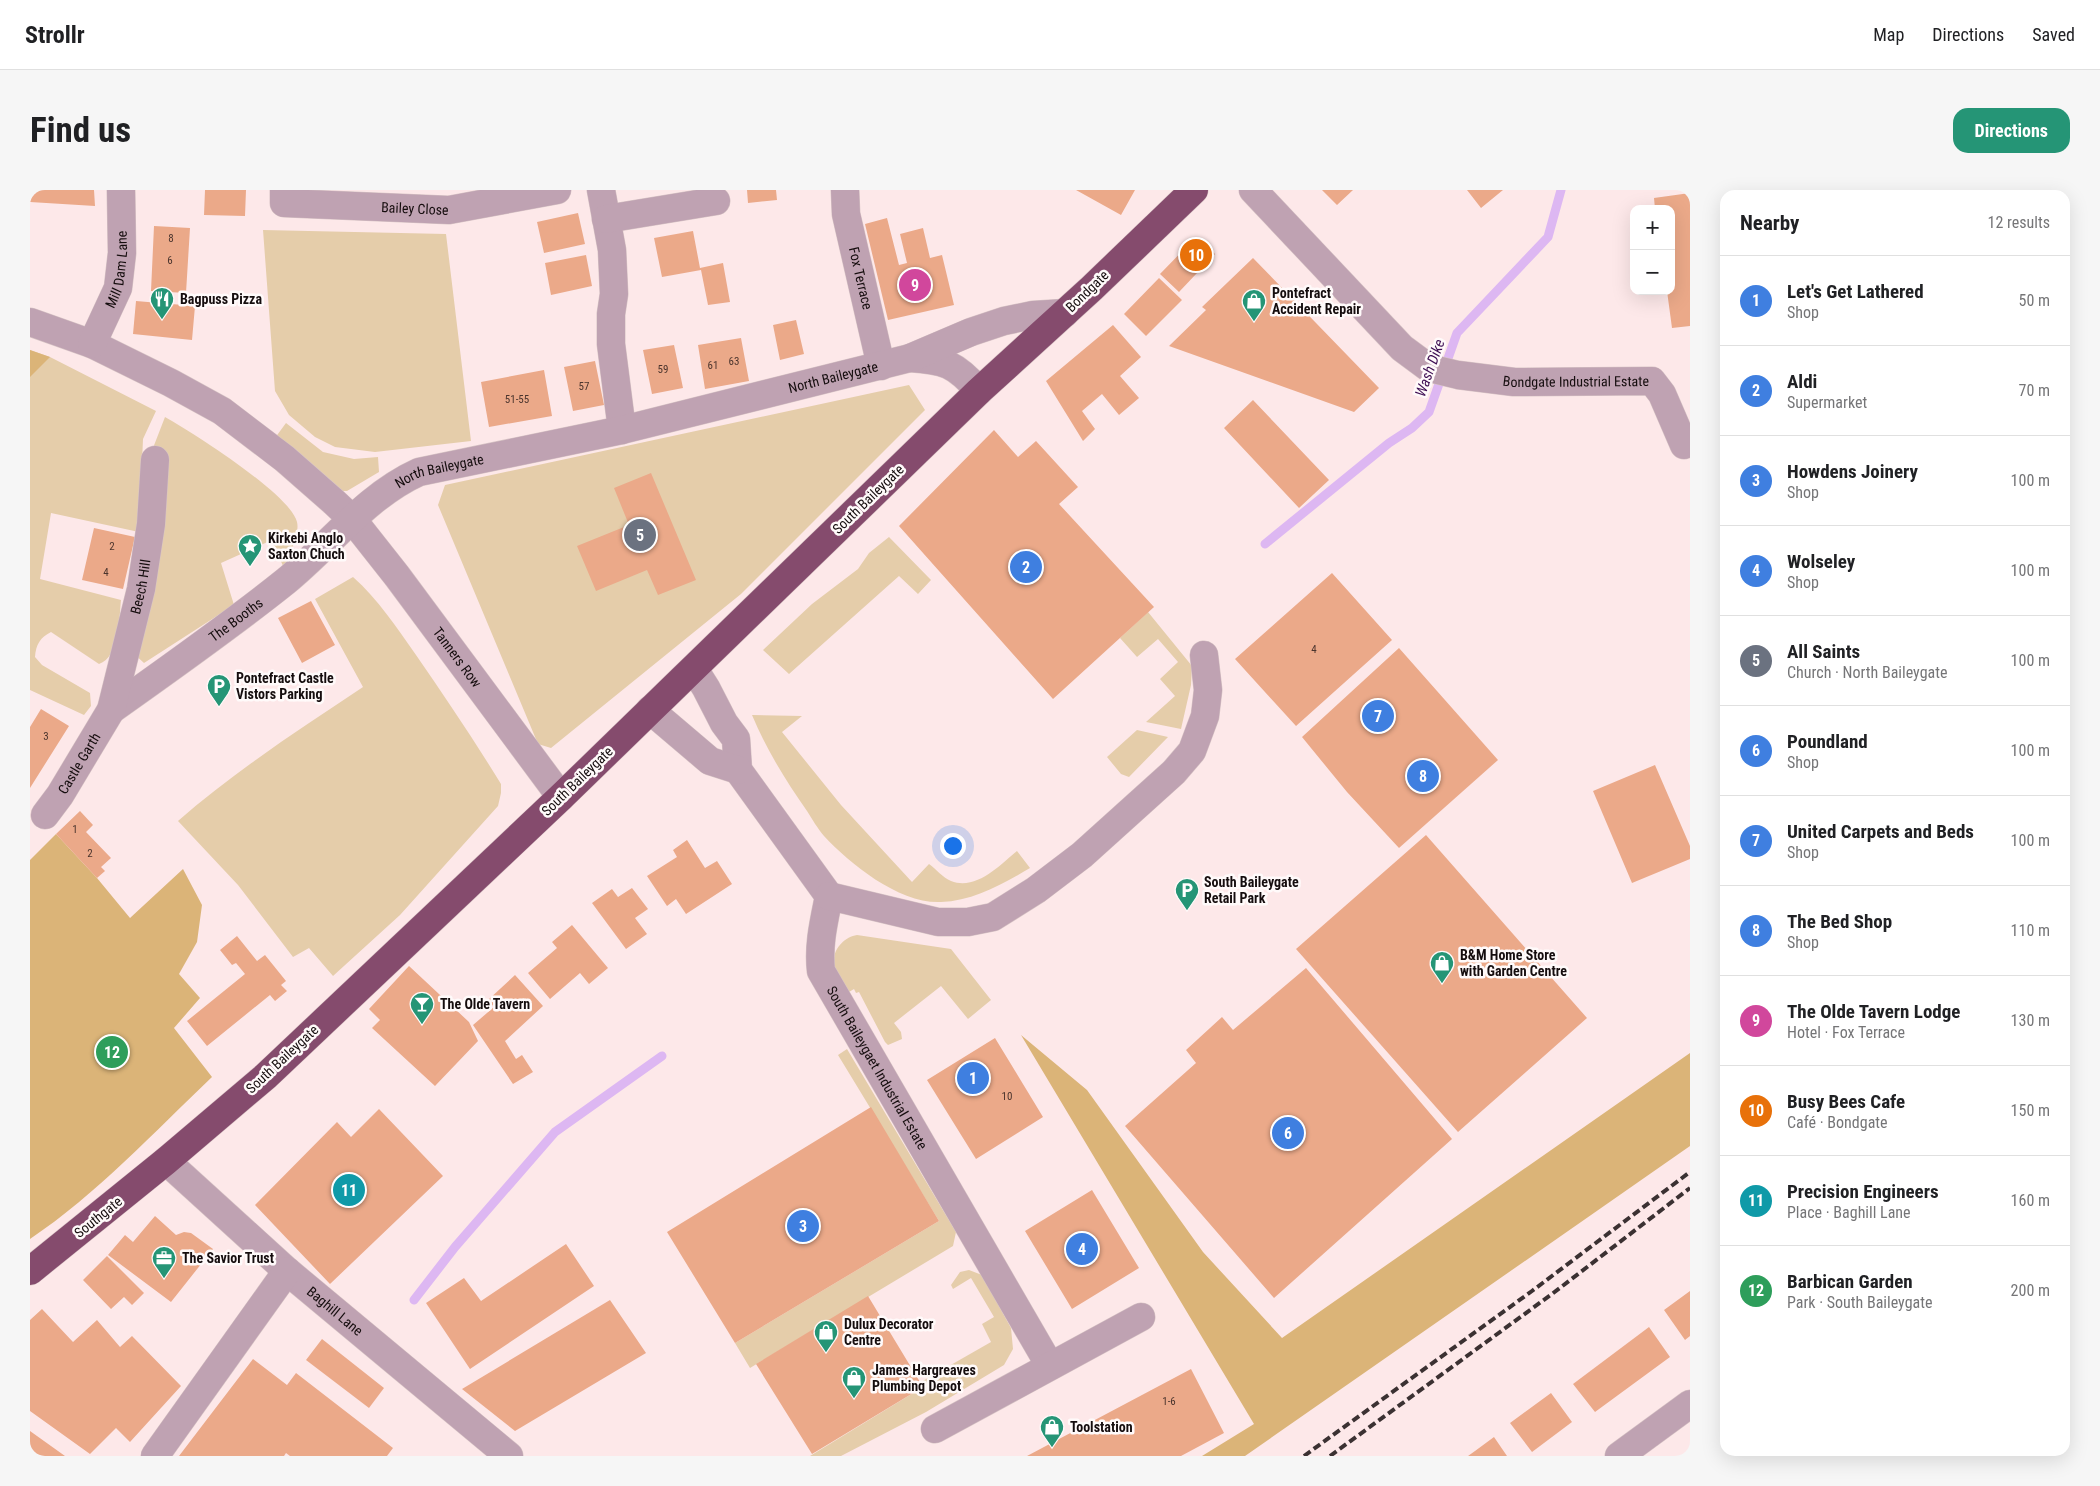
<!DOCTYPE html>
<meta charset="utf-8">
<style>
body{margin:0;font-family:"Roboto Condensed",sans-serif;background:#f6f6f6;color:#202124}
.controls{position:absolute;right:15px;top:15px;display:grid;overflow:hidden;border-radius:10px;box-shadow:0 5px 20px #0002}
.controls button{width:45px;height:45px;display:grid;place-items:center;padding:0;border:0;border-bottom:1px solid #e0e0e0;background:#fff;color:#202124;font:25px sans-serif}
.you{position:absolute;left:922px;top:655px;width:18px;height:18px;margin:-12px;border:4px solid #fff;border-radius:50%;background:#1a73e8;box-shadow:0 0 0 8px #1a73e833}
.badge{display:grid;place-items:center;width:32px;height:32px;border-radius:50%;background:#259576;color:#fff;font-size:16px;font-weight:700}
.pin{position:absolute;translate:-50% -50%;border:2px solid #fff;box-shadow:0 1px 5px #0006}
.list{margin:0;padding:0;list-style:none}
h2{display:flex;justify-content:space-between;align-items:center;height:65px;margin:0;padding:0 20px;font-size:21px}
h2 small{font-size:16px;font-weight:400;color:#757577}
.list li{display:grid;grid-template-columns:32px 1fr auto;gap:15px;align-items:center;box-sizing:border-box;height:90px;padding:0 20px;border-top:1px solid #e0e0e0}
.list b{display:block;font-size:19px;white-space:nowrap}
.list p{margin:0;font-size:16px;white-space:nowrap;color:#757577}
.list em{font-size:16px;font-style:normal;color:#757577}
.map{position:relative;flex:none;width:1660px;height:1266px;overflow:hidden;border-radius:15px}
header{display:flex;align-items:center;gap:30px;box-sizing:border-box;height:70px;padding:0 25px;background:#fff;border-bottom:1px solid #e0e0e0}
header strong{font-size:24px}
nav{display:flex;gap:28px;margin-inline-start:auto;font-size:18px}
.intro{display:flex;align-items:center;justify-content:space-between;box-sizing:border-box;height:120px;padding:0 30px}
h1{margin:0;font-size:35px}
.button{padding:12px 22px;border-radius:15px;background:#259576;color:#fff;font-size:18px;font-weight:700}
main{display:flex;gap:30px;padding:0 30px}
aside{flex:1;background:#fff;border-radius:15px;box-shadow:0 5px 20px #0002}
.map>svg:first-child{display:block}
.green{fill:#e5cdaa}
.forest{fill:#dbb478}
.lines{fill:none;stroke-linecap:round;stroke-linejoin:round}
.stream{stroke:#ddb7f2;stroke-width:9}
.building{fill:#eba989}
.minor-casing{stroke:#d8c5c6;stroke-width:29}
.highway-casing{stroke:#d8c5c6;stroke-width:29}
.minor{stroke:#bfa2b2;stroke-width:28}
.highway{stroke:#854b6d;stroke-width:28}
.rail{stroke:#3b3132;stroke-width:4;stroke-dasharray:8 4;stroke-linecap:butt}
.labels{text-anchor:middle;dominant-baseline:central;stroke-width:5;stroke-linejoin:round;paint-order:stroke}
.number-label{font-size:11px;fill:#4a342d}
.street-label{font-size:14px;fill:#150d0e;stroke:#fffafa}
.poi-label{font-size:14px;font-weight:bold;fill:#150d0e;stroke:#fffafa;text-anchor:start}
.water-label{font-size:15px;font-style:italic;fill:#3f0f54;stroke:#fffafa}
</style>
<header>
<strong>Strollr</strong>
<nav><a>Map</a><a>Directions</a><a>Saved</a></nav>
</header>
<div class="intro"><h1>Find us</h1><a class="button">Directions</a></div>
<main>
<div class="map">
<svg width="1660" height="1266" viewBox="0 0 1660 1266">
<rect width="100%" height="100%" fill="#fde8e9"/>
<path class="green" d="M 233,40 L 416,44 L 441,251 L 345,262 L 305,257 L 285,247 L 259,225 L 245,201 Z
M 0,160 L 20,167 L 126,221 L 113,249 L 109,342 L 21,323 L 10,389 L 91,410 C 89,428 90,467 69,474 L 21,442 C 10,448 6,454 5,467 L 12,475 L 60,503 L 61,516 L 54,525 L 0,500 Z
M 879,195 L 895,220 L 711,404 L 521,558 L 508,554 L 408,315 L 415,295 Z
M 135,227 C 163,243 260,304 267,332 C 270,345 259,356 262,369 L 253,376 L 242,350 L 191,373 L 204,415 L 114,473 L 102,462 L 123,258 Z
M 256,233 L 293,262 L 324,269 L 348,267 L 349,282 L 317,301 L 309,301 L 242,252 Z
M 859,347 L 901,390 L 888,404 L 869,386 L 759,484 L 733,460 L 782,414 L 828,379 L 839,363 Z
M 323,387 C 348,409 367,438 386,465 C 415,507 444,550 471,594 L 471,603 L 468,616 L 370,725 L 303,786 L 279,758 L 263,767 L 208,695 L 148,631 C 205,581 270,539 333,497 L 285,409 Z
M 1118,422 L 1162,476 L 1161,495 L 1151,539 L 1116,532 L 1145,506 L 1130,489 L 1148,472 L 1128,449 L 1107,467 L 1090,448 Z
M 722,525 L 772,526 L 752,542 L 811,615 L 882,692 L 899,674 C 906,679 913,688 921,691 C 946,701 970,675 987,661 L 1000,678 C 973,694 943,711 911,712 C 870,714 821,675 794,646 C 788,639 782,629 777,621 C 756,591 736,559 722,525 Z
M 1107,540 L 1138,547 L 1099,587 L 1091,584 L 1077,567 Z
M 827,745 L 921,759 L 961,810 L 938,829 L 911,796 L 864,833 L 871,842 L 872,849 L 858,855 L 855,852 L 829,802 L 826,803 L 824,799 L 819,802 C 814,794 808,785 805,777 C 800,761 814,747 827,745 Z
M 817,859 L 926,1042 L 923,1056 L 720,1178 L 705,1153 L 909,1031 L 808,865 Z
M 939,1080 L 952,1085 L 981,1138 L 983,1159 L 974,1175 L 896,1222 L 811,1266 L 780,1266 L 893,1197 L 891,1192 L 961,1152 L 952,1134 L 964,1127 L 941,1088 L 923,1099 L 921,1095 L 930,1082 Z"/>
<path class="forest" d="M 0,160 L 20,167 L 0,187 Z
M 26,644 L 67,688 L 100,728 L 153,679 L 172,715 L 167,752 L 149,784 L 170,808 L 144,838 L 182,887 C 124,942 67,1004 0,1049 L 0,670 Z
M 991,845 L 1057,900 L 1173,1062 L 1252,1148 L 1660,863 L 1660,956 L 1215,1266 L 1172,1266 L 1224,1234 Z"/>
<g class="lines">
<path class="stream" d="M 1235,354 L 1359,253 L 1382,238 L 1399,222 L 1427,143 L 1518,47 L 1531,0
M 384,1110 L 425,1057 L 525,942 L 632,866"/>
</g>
<path class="building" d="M 0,0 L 64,0 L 65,16 L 0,12 Z
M 175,0 L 216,0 L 215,26 L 174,25 Z
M 717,0 L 746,0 L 747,10 L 718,13 Z
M 1046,0 L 1105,0 L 1091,25 Z
M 1292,0 L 1323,0 L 1307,15 Z
M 1437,0 L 1473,0 L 1451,18 Z
M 1660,3 L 1660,136 L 1642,138 L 1637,101 L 1641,101 L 1641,19 L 1625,19 L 1624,8 Z
M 548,23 L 555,54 L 514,63 L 507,32 Z
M 857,28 L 869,75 L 877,73 L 870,44 L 893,38 L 900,68 L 912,65 L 924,115 L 858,130 L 835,34 Z
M 124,36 L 160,38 L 156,103 L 121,101 Z
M 663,41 L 670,78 L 693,73 L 700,112 L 678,115 L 671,80 L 632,87 L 624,48 Z
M 1166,47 L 1185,64 L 1149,102 L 1130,84 Z
M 556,65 L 562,96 L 521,105 L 515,73 Z
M 1223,68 L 1349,198 L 1324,222 L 1139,156 L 1176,120 L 1172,117 Z
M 1129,88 L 1152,110 L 1116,146 L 1094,124 Z
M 106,111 L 165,116 L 162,150 L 103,144 Z
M 766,130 L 774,164 L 750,170 L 743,135 Z
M 1083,135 L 1111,167 L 1090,186 L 1109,208 L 1089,225 L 1072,204 L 1052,221 L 1065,239 L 1053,251 L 1016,191 Z
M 711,148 L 719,191 L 675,199 L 668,155 Z
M 644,155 L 653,198 L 622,204 L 613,160 Z
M 565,171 L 574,215 L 543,221 L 534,177 Z
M 514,180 L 522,226 L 459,237 L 451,192 Z
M 1223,210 L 1299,290 L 1269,318 L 1194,238 Z
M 964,240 L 988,267 L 1006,251 L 1048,297 L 1029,314 L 1124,417 L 1023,509 L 869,336 Z
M 621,283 L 666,390 L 628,405 L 617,380 L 566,401 L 547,356 L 599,335 L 584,298 Z
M 64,338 L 105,347 L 93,399 L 52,390 Z
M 1302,383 L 1362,450 L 1266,536 L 1205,469 Z
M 281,411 L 305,455 L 272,473 L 248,428 Z
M 1369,458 L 1468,570 L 1369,658 L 1317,602 L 1272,547 Z
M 11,519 L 39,536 L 0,598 L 0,537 Z
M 1625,575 L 1660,656 L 1660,669 L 1602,693 L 1563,601 Z
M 50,621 L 63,635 L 56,642 L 81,668 L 71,677 L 75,681 L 67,688 L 26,644 Z
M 1396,645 L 1557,828 L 1428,942 L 1266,759 Z
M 657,650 L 675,678 L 687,671 L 702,694 L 656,724 L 646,709 L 637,716 L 617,686 L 647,667 L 643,660 Z
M 602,698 L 618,719 L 605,728 L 617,744 L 596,759 L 562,713 L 582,699 L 588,707 Z
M 542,735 L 578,778 L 559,794 L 550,783 L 520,809 L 498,783 L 527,758 L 522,752 Z
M 207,746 L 227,771 L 235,765 L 256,791 L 251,795 L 257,801 L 245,811 L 240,805 L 177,856 L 157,831 L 215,784 L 206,773 L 202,775 L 190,760 Z
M 379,776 L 439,832 L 448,851 L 405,896 L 342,838 L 350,830 L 339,819 Z
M 1276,778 L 1422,949 L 1244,1108 L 1095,936 L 1166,873 L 1156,860 L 1192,827 L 1203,840 Z
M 485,785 L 513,816 L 475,851 L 486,869 L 492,865 L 503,882 L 483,894 L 443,835 L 464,817 L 458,810 Z
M 965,848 L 1013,927 L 946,969 L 897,890 Z
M 841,917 L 909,1031 L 705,1153 L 637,1042 Z
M 349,919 L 413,986 L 300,1094 L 225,1015 L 307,932 L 321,947 Z
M 1062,1000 L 1109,1078 L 1042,1119 L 995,1041 Z
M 125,1026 L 146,1045 L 154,1042 L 161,1043 L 183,1059 L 141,1112 L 78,1065 L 95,1045 L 103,1052 Z
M 536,1054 L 564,1096 L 440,1179 L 396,1113 L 434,1088 L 451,1111 Z
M 77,1066 L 114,1103 L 102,1115 L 94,1107 L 81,1119 L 53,1090 Z
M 1660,1101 L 1660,1146 L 1655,1150 L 1634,1120 Z
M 838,1106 L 893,1197 L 782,1264 L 726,1174 Z
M 580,1110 L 616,1163 L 485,1241 L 432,1199 Z
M 12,1119 L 43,1152 L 67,1130 L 90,1157 L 102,1146 L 151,1196 L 100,1252 L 86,1238 L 60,1264 L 0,1221 L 0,1130 Z
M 1619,1137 L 1640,1167 L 1565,1222 L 1543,1194 Z
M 292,1149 L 354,1198 L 339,1218 L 276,1170 Z
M 223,1169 L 257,1195 L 266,1183 L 363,1258 L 357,1266 L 260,1266 L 256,1263 L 254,1266 L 149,1266 Z
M 1161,1179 L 1194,1243 L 1151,1266 L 997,1266 Z
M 1521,1203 L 1542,1232 L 1502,1262 L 1480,1233 Z
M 0,1241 L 35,1266 L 0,1266 Z
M 1464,1247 L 1477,1266 L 1438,1266 L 1445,1261 Z"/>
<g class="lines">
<g class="minor-casing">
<g id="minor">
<path id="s1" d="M 254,0 L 254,13 L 419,20 L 527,0"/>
<path d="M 571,0 L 582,60 L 584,104 L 581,124 L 581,154 L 592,240"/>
<path id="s2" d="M 815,0 L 816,24 L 851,176"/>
<path id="s3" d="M 1223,0 L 1372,158 L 1399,178 L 1428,185 L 1484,192 L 1622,191 L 1632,204 L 1654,255"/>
<path d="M 576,29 L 686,11"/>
<path id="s4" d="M 0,132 L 62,154 L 141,193 L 192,221 L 255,269 L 304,312 L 322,329 L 367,386 L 531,607"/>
<path id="s5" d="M 62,154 L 88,98 L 92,63 L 91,0"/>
<path d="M 880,168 C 914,170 926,174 949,201"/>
<path id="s6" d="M 664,479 L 676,498 L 694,533 L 706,549 L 708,580 L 799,706 C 794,731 788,755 791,781 L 1020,1176"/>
<path id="s7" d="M 81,520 C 140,478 200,436 256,391 C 300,355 336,306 389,282 L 592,240 L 880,168 L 941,142 L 974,131 L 1003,125 L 1035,123"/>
<path d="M 620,520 L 680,571 L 708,580"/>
<path id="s8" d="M 15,625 L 30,605 L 81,520 L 111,399 L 121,334 L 125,270"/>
<path d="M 799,706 L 908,732 L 938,732 L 963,727 L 1006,700 L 1052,665 L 1144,582 L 1162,561 L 1175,526 L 1178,500 L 1174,465"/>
<path id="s9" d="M 136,971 L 257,1081 L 479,1266"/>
<path d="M 905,1239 L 1111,1127"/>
<path d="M 125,1266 L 257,1081"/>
<path d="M 1589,1266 L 1660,1214"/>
</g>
</g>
<g class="highway-casing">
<path id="highway" d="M 0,1081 L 136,971 L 236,886 L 531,607 L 949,201 L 1062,98 L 1164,0"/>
</g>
<use href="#minor" class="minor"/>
<use href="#highway" class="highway"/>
<path class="rail" d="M 1274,1266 L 1502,1101 L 1660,982
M 1300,1266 L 1522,1104 L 1660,998"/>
</g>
<defs>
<g id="restaurant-pin" transform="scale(1.25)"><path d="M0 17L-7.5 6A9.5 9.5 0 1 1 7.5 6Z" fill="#259576" stroke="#fffafa"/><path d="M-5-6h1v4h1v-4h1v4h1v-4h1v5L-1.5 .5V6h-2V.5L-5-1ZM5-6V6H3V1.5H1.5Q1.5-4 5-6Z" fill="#fff"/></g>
<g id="shop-pin" transform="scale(1.25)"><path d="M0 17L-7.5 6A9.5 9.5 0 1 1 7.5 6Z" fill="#259576" stroke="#fffafa"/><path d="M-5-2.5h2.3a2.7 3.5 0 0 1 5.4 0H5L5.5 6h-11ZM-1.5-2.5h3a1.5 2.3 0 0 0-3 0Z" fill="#fff"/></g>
<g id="sight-pin" transform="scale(1.25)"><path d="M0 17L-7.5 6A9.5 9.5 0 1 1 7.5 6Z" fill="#259576" stroke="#fffafa"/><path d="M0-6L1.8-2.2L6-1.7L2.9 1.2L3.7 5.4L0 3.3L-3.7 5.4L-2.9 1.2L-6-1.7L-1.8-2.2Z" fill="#fff"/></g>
<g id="parking-pin" transform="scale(1.25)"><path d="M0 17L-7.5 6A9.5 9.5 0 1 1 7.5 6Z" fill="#259576" stroke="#fffafa"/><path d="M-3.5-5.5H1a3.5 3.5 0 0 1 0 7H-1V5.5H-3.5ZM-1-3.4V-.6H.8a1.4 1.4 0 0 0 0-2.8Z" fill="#fff"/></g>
<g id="bar-pin" transform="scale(1.25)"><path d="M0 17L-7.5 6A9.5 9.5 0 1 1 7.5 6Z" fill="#259576" stroke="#fffafa"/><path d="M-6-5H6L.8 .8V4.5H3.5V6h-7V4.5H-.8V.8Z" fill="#fff"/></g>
<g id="office-pin" transform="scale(1.25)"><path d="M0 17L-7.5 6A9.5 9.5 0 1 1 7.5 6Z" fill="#259576" stroke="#fffafa"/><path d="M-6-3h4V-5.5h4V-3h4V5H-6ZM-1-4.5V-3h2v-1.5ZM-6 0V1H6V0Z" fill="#fff"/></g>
</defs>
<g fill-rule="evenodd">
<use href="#restaurant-pin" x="132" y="109"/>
<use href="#shop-pin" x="1224" y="111"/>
<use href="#sight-pin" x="220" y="356"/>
<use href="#parking-pin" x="189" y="496"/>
<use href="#parking-pin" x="1157" y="700"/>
<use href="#shop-pin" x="1412" y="773"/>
<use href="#bar-pin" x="392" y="814"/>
<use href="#office-pin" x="134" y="1068"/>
<use href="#shop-pin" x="796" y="1142"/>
<use href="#shop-pin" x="824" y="1188"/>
<use href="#shop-pin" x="1022" y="1237"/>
</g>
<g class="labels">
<g class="number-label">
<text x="141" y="48">8</text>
<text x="140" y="70">6</text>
<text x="704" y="171">63</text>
<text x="683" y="175">61</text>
<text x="633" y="179">59</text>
<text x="554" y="196">57</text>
<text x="487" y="209">51-55</text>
<text x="82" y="356">2</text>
<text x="76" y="382">4</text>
<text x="1284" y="459">4</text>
<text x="16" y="546">3</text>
<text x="45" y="639">1</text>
<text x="60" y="663">2</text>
<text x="977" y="906">10</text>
<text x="1139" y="1211">1-6</text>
</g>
<g class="street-label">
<text stroke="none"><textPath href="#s1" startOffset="144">Bailey Close</textPath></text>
<text stroke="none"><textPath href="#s5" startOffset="80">Mill Dam Lane</textPath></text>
<text stroke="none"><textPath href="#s2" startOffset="90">Fox Terrace</textPath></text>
<text transform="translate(1057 101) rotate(-44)">Bondgate</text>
<text stroke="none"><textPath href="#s7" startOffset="815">North Baileygate</textPath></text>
<text stroke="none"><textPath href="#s3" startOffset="399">Bondgate Industrial Estate</textPath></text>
<text stroke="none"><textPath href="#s7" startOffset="410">North Baileygate</textPath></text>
<text transform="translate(838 309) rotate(-44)">South Baileygate</text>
<text stroke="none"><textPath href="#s8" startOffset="251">Beech Hill</textPath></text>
<text stroke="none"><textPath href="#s7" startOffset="154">The Booths</textPath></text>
<text stroke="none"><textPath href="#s4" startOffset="555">Tanners Row</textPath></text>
<text stroke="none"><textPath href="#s8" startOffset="62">Castle Garth</textPath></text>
<text transform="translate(547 591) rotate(-44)">South Baileygate</text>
<text transform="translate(252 869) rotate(-43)">South Baileygate</text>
<text stroke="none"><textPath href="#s6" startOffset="456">South Baileygaet Industrial Estate</textPath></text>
<text transform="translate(68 1027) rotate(-39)">Southgate</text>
<text stroke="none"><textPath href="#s9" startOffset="226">Baghill Lane</textPath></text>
</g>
<g class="poi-label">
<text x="1242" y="103">Pontefract<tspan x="1242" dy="16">Accident Repair</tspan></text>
<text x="150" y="109">Bagpuss Pizza</text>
<text x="238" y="348">Kirkebi Anglo<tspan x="238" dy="16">Saxton Chuch</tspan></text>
<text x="206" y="488">Pontefract Castle<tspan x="206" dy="16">Vistors Parking</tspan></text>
<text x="1174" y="692">South Baileygate<tspan x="1174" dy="16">Retail Park</tspan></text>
<text x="1430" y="765">B&amp;M Home Store<tspan x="1430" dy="16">with Garden Centre</tspan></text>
<text x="410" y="814">The Olde Tavern</text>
<text x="152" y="1068">The Savior Trust</text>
<text x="814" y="1134">Dulux Decorator<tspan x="814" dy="16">Centre</tspan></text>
<text x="842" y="1180">James Hargreaves<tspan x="842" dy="16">Plumbing Depot</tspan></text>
<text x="1040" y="1237">Toolstation</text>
</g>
<g class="water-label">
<text transform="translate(1400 178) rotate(-70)">Wash Dike</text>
</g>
</g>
</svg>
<div class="controls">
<button>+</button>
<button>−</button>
</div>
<div class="you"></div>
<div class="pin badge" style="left:943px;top:888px;background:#3f7fe0">1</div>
<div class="pin badge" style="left:996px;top:377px;background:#3f7fe0">2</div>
<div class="pin badge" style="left:773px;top:1036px;background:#3f7fe0">3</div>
<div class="pin badge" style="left:1052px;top:1059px;background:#3f7fe0">4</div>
<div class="pin badge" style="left:610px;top:345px;background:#6b7280">5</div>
<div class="pin badge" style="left:1258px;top:943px;background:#3f7fe0">6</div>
<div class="pin badge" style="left:1348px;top:526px;background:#3f7fe0">7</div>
<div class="pin badge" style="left:1393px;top:586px;background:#3f7fe0">8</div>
<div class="pin badge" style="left:885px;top:95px;background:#d1479c">9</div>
<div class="pin badge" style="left:1166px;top:65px;background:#e8710a">10</div>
<div class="pin badge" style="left:319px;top:1000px;background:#0f9aa8">11</div>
<div class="pin badge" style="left:82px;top:862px;background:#2e9e5b">12</div>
</div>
<aside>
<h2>Nearby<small>12 results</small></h2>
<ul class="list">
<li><span class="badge" style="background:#3f7fe0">1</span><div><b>Let's Get Lathered</b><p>Shop</p></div><em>50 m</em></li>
<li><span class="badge" style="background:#3f7fe0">2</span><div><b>Aldi</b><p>Supermarket</p></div><em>70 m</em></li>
<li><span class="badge" style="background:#3f7fe0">3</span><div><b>Howdens Joinery</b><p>Shop</p></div><em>100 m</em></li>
<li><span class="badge" style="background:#3f7fe0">4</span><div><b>Wolseley</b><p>Shop</p></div><em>100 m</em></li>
<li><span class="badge" style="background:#6b7280">5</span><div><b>All Saints</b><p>Church · North Baileygate</p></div><em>100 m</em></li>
<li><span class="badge" style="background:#3f7fe0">6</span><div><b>Poundland</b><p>Shop</p></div><em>100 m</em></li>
<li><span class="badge" style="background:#3f7fe0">7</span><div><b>United Carpets and Beds</b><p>Shop</p></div><em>100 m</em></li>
<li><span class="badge" style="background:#3f7fe0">8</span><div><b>The Bed Shop</b><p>Shop</p></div><em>110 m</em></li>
<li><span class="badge" style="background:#d1479c">9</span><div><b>The Olde Tavern Lodge</b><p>Hotel · Fox Terrace</p></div><em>130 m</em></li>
<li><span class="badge" style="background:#e8710a">10</span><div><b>Busy Bees Cafe</b><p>Café · Bondgate</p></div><em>150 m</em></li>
<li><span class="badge" style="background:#0f9aa8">11</span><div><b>Precision Engineers</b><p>Place · Baghill Lane</p></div><em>160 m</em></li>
<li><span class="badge" style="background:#2e9e5b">12</span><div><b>Barbican Garden</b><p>Park · South Baileygate</p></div><em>200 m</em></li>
</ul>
</aside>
</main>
